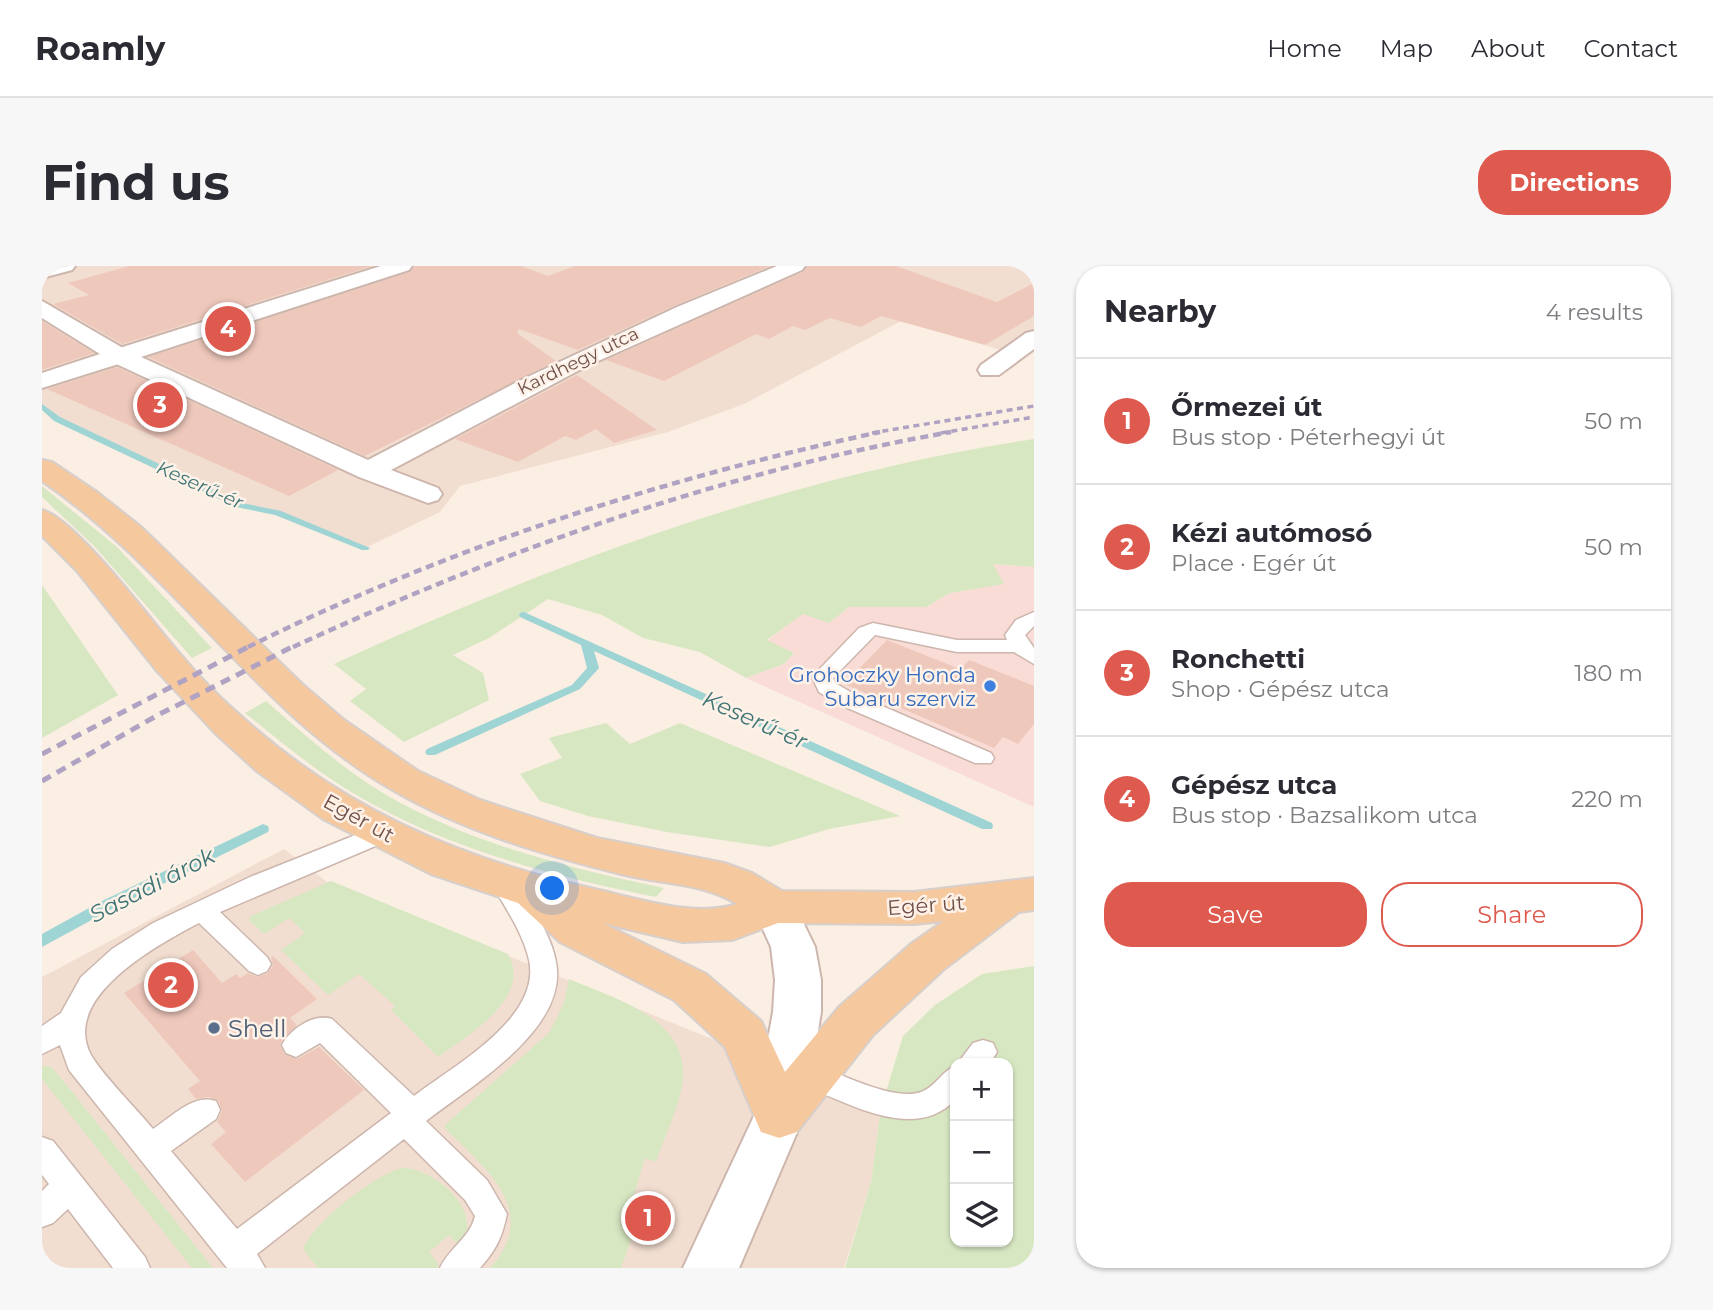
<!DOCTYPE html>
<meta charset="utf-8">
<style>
body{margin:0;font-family:Montserrat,sans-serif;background:#f7f7f7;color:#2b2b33}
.controls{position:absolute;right:21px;bottom:21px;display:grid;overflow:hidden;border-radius:14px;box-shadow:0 2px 5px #0004}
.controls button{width:63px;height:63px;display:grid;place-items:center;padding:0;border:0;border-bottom:2px solid #e1e1e2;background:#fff;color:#2b2b33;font:35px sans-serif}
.you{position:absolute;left:511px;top:623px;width:24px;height:24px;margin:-18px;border:5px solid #fff;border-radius:50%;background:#1a73e8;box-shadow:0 0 0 10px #1a73e833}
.badge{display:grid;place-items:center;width:46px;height:46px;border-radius:50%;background:#de594e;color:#fff;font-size:23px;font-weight:700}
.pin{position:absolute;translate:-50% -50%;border:4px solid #fff;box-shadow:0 2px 7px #0006}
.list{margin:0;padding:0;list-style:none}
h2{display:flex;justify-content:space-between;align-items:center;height:91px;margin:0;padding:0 28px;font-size:30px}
h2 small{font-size:23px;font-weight:400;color:#7c7c81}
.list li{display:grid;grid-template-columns:46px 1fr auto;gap:21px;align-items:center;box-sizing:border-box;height:126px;padding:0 28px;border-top:2px solid #e1e1e2}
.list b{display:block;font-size:26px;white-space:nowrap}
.list p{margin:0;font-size:23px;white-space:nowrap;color:#7c7c81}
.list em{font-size:23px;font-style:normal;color:#7c7c81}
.actions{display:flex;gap:14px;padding:21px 28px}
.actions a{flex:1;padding:16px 0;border:2px solid #de594e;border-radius:28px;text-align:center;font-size:24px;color:#de594e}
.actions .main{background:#de594e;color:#fff}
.icon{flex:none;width:38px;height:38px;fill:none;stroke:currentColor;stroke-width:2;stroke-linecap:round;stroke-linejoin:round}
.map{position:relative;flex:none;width:992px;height:1002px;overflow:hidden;border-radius:28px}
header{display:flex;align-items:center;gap:42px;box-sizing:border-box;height:98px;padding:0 35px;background:#fff;border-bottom:2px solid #e1e1e2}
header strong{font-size:33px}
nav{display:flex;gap:38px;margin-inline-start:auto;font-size:24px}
.intro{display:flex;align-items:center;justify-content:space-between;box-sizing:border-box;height:168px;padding:0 42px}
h1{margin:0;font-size:49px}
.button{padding:18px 32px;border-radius:28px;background:#de594e;color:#fff;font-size:24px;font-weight:700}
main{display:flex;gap:42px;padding:0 42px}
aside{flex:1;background:#fff;border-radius:28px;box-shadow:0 2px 5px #0004}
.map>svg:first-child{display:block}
.residential{fill:#f2ded1}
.commercial{fill:#fadcd7}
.green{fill:#d7e7c2;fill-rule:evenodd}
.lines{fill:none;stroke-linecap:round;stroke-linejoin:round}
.stream{fill:#9fd4d4;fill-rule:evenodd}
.building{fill:#efc8bc}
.service-casing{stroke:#cdb6ad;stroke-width:3}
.minor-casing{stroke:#cdb6ad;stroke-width:4}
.tertiary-casing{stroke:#cdb6ad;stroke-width:4}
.primary-casing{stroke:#d7cfcc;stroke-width:4}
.service{fill:#fff;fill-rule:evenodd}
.minor{fill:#fff;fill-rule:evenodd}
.tertiary{fill:#fff;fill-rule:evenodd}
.primary{fill:#f6c89e;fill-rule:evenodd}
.rail-far2{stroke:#afa2c3;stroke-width:3.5;stroke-dasharray:6 4.5;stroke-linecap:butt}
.rail-far1{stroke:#afa2c3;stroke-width:4.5;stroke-dasharray:8 5;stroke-linecap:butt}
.rail{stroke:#afa2c3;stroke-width:5;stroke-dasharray:10 7;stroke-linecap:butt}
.shop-dot{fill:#3f7fe0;stroke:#fef2e8;stroke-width:2.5}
.service-dot{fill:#5c6f8a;stroke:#fef2e8;stroke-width:2.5}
.labels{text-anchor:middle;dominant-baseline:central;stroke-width:5;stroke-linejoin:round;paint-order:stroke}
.far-street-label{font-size:18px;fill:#71524a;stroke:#fef2e8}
.far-water-label{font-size:19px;font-style:italic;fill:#407576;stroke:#fef2e8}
.shop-label{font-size:21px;fill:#366cbe;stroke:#fef2e8;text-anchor:end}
.street-label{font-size:21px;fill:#71524a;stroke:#fef2e8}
.water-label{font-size:23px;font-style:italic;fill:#407576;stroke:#fef2e8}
.near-service-label{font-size:24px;fill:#4e5e75;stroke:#fef2e8;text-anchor:start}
</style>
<header>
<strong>Roamly</strong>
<nav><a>Home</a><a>Map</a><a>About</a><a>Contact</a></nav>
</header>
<div class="intro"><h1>Find us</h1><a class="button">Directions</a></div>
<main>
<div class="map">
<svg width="992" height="1002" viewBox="0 0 992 1002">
<rect width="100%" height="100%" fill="#fbeee3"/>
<path class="residential" d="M 0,0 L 992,0 L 992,84 L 982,91 L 861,54 L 702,138 L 626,166 L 418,220 L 398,246 L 323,282 L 236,247 L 197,239 L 15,153 L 0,140 Z
M 242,583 L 285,616 L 839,842 L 829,916 L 802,1002 L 0,1002 L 0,711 Z"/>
<path class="commercial" d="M 950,298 L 992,301 L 992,541 L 704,412 L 742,398 L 752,387 L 725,375 L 761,347 L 787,357 L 807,341 L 884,341 L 908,327 L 961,318 Z"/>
<path class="green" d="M 992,173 L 992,301 L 951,298 L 962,318 L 908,327 L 884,341 L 807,341 L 787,357 L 761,348 L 725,374 L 752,387 L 742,398 L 704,412 L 658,386 L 601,372 L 560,349 L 506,333 L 447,372 L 411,389 L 441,407 L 447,434 L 362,476 L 308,435 L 324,423 L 292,398 C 516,295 747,210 992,173 Z
M 0,220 L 75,281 L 170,382 L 150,392 L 53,281 L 0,231 Z
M 0,319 L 76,429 L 0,472 Z
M 224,435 C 265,471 307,509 355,535 C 438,580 531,603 622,622 L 614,631 C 509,610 403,582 311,527 C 272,504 238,475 203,447 Z
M 564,457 L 588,478 L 638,457 L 858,550 L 787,563 L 728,581 L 625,566 L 546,550 L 498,535 L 478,508 L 520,492 L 507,472 Z
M 289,615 L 466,688 C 491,733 424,770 396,791 L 349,744 L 353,740 L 317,708 L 286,729 L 239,684 L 263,667 L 247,652 L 222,668 L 207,654 L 209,650 Z
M 992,700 L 992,1002 L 803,1002 L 829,916 L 839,842 L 861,770 L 893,739 L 940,708 ZM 913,797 L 966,797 L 966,976 L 913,976 Z
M 527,713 C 570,732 646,751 641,813 C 639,837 622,872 614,896 L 603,892 L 590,935 L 601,940 L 579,1002 L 448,1002 C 500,944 443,903 403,862 L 403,859 L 507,767 L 522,737 Z
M 0,800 L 9,801 L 19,812 L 171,1002 L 150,1002 L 0,813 Z
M 360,902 C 391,901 446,947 417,979 L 407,969 L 387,986 L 397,999 L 394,1002 L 276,1002 L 261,983 C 272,956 332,909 360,902 Z"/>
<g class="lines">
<path class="stream" d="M 0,138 L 18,151 L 200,237 L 239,245 L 328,282 L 326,284 L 320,284 L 233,249 L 194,241 L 12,155 L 0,144 Z
M 482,346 L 950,557 L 951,560 L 950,563 L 940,563 L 552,385 L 557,402 L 538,423 L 393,489 L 385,489 L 383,486 L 385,483 L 530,419 L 545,402 L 539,379 L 478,351 L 477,349 L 478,347 Z
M 221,558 L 226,560 L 227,563 L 226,566 L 68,644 L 0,681 L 0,668 L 58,636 Z"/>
</g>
<path class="building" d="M 87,0 L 330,0 L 80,78 L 11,38 L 47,29 L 26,17 Z
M 373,0 L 479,0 L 506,10 L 533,0 L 728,0 L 634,39 L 536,84 L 477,63 L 475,67 L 514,95 L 323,190 L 106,91 L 368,6 Z
M 766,0 L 854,0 L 955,36 L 992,17 L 992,50 L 943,79 L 839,50 L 819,61 L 788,52 L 763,64 L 751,60 L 727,73 L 714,68 L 622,115 L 564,94 L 761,6 Z
M 0,55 L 52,87 L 0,104 Z
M 75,101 L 296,204 L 247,230 L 5,123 Z
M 535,109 L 615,164 L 572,177 L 554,163 L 534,174 L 523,170 L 476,196 L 413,173 Z
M 845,374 L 918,403 L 927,394 L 992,420 L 992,458 L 976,478 L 961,471 L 952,482 L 802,418 Z
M 151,684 L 180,717 L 194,708 L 198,712 L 206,707 L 215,711 L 226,707 L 231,699 L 229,692 L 231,690 L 275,733 L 248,752 L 255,759 L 238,778 L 242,788 L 255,793 L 277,781 L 322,824 L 203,916 L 169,878 L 184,866 L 175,856 L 180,845 L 176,834 L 166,831 L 154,833 L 146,823 L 158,815 L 82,727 Z"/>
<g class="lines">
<g class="service-casing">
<path id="service" d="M 992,346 L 992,360 L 983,369 L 992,382 L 992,398 L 972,386 L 915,386 L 833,369 L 791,412 L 793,417 L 810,427 L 949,487 L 952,492 L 949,497 L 933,497 L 794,437 L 777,426 L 770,411 L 817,362 L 831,357 L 915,374 L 965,374 L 963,369 L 974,354 Z
M 341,558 L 350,561 L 353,567 L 350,573 L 178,646 L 225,691 L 229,698 L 225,705 L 216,709 L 207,705 L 157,657 C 117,678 18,731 49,789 C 62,811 94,842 111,863 C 129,851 152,827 174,835 L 178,844 L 174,853 L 129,885 L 195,963 L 349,847 L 278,777 L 254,791 L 244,787 L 240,779 C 248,763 272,747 290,753 L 372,830 C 411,800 500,752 487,694 C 481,667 463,641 449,617 L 453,610 L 462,608 L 471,610 C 486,637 509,666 514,696 C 527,763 429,820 384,855 L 445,914 L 465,948 C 460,972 454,984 438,1002 L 398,1002 C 407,982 428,972 433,950 L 423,934 L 362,873 L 215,988 L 223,1002 L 185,1002 L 27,804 L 18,779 L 0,788 L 0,760 L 19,747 L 39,711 L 70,683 L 111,657 L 208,611 Z
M 941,774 L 951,777 L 955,786 L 948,797 L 916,797 L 931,777 Z
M 770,797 C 796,807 853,836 879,826 C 893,821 899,806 913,800 L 913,834 C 872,877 805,836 760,819 L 755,810 L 760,801 Z
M 0,871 L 11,875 L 103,991 L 108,1002 L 71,1002 L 26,943 L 11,957 L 0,961 L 0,925 L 7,918 L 0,909 Z"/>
</g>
<g class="minor-casing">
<path id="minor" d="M 0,0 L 33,0 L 30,4 L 0,12 Z
M 339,0 L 370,0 L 367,4 L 99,91 L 326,194 L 475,116 L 635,41 L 735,0 L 763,0 L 760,4 L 545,100 L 349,204 L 396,222 L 400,228 L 396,234 L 386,237 L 317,211 L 68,95 L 65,90 L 68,85 Z
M 992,65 L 992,83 L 957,109 L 939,109 L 936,104 L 939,99 L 984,67 Z"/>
</g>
<g class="tertiary-casing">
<path id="tertiary" d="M 0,35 L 86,85 L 89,90 L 86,95 L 0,122 L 0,107 L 58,88 L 0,52 Z
M 733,625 L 748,629 L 773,681 L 779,714 L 779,746 L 762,850 L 697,1002 L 641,1002 L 712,850 L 731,746 L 733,714 L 729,681 L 711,641 L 718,629 Z"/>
</g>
<g class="primary-casing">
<path id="primary" d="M 0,194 L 10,196 L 56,227 L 99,261 L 260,418 L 302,454 L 376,505 L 438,534 L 555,572 L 682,597 L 710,607 L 740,625 L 872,626 L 992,612 L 992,644 L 977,646 L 901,704 L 831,769 L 755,866 L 737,872 L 719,866 L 683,781 L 632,734 L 518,676 L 476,637 L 389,608 L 281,553 L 216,506 L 174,468 L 115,405 L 35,305 L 0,270 L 0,244 C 34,253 111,357 138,388 C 157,411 179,433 201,452 C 299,541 416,592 544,621 C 587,630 652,653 695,638 C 661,617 620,618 583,609 C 502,589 421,565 349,523 C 215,446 130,303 0,215 ZM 902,655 L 869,678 L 797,741 L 743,806 L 719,755 L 664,708 L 560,657 L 641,676 L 690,674 L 736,657 L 872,658 Z"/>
</g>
<use href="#service" class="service"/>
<use href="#minor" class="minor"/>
<use href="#tertiary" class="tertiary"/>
<use href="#primary" class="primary"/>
<path class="rail-far2" d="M 830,167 L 992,140
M 899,167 L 992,151"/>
<path class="rail-far1" d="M 206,381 C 407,281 619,213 838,166
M 251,381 C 462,284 680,206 909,166"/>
<path class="rail" d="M 0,488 L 210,379
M 0,515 L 116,449 L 254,379"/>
</g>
<circle class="shop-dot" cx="948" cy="420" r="7"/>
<circle class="service-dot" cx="172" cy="762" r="7"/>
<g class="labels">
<g class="far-street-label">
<text transform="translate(536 95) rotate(-26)">Kardhegy utca</text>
</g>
<g class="far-water-label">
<text transform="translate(158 219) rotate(24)">Keserű-ér</text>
</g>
<g class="shop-label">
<text x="934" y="408">Grohoczky Honda<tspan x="934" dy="24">Subaru szerviz</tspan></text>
</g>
<g class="street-label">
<text transform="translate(317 552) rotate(29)">Egér út</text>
<text transform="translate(884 639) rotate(-4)">Egér út</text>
</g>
<g class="water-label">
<text transform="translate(713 454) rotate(24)">Keserű-ér</text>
<text transform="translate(110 619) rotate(-27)">Sasadi árok</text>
</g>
<g class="near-service-label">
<text x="186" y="762">Shell</text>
</g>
</g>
</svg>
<div class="controls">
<button>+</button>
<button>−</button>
<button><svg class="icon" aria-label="layers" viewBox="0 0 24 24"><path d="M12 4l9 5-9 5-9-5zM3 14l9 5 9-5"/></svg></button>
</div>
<div class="you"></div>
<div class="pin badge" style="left:606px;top:952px">1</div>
<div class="pin badge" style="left:129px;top:719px">2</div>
<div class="pin badge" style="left:118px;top:139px">3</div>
<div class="pin badge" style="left:186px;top:63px">4</div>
</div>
<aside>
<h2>Nearby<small>4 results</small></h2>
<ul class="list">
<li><span class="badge">1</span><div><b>Őrmezei út</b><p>Bus stop · Péterhegyi út</p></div><em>50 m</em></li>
<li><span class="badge">2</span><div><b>Kézi autómosó</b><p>Place · Egér út</p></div><em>50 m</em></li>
<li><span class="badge">3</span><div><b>Ronchetti</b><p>Shop · Gépész utca</p></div><em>180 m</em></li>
<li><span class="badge">4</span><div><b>Gépész utca</b><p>Bus stop · Bazsalikom utca</p></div><em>220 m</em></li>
</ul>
<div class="actions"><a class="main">Save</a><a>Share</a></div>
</aside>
</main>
